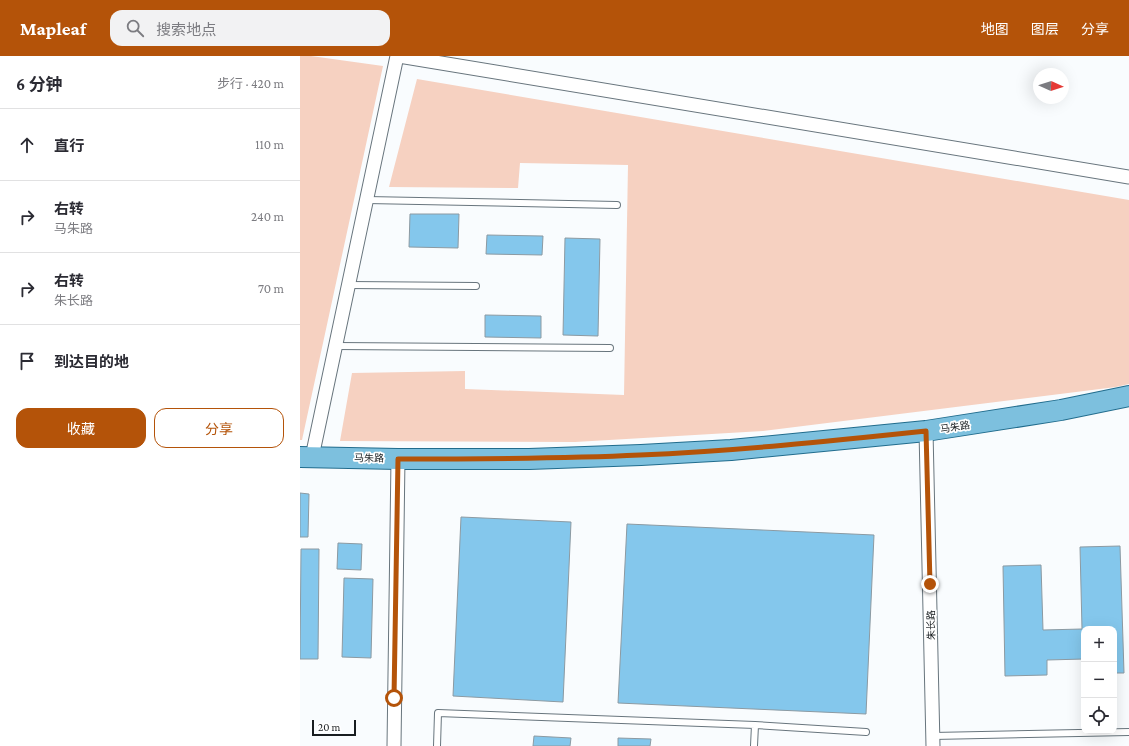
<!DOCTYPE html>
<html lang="zh">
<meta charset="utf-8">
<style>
body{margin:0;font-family:"Crimson Pro","Noto Sans SC",serif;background:#f2f2f3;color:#2b2b33}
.controls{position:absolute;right:12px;bottom:12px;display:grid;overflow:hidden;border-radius:8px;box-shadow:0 4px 16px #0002}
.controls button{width:36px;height:36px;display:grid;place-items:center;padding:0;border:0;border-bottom:1px solid #e1e1e2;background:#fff;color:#2b2b33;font:20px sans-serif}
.compass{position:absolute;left:733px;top:12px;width:36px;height:36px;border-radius:50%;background:#fff;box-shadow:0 4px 16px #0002;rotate:93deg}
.scale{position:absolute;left:12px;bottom:10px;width:44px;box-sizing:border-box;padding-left:4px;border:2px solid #181d20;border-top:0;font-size:11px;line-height:14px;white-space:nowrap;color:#181d20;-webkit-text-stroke:3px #fff;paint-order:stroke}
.stop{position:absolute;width:12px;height:12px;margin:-9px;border:3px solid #b45309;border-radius:50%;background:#fff}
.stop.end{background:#b45309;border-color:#fff;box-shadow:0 1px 4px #0008}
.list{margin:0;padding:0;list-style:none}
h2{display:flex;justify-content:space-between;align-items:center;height:52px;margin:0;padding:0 16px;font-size:17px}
h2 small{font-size:13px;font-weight:400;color:#7c7c81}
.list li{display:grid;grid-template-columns:26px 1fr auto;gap:12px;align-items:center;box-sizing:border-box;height:72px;padding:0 16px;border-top:1px solid #e1e1e2}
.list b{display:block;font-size:15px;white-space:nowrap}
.list p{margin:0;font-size:13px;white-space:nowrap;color:#7c7c81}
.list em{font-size:13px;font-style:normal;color:#7c7c81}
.actions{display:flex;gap:8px;padding:12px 16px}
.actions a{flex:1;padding:9px 0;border:1px solid #b45309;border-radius:12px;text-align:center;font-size:14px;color:#b45309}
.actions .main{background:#b45309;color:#fff}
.icon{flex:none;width:22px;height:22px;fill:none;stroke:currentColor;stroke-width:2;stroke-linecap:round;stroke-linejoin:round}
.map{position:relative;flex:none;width:829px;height:690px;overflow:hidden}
header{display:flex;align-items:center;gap:24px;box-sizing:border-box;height:56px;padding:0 20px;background:#b45309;color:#fff}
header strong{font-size:19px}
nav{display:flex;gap:22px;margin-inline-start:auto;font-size:14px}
.search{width:280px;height:36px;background:#f2f2f3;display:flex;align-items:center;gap:10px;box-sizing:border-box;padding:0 14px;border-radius:12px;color:#7c7c81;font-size:15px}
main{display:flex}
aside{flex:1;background:#fff}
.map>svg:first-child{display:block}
.green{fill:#f6d1c1}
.building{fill:#84c7ec;stroke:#8c9aa2}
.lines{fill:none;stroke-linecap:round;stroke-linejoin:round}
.service-casing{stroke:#68757d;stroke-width:8}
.minor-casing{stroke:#68757d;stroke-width:15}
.primary-casing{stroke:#216c8d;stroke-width:22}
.service{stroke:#fff;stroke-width:6}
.minor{stroke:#fff;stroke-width:13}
.primary{stroke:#7dc0de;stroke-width:20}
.route{stroke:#b45309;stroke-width:5}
.labels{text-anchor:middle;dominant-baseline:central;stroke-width:3.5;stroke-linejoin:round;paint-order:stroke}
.street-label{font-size:10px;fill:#181d20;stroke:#fff}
</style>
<header>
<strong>Mapleaf</strong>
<div class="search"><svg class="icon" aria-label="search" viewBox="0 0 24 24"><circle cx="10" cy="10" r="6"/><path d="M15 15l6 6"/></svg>搜索地点</div>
<nav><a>地图</a><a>图层</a><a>分享</a></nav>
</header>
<main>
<aside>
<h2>6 分钟<small>步行 · 420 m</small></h2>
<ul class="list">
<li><svg class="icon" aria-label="ahead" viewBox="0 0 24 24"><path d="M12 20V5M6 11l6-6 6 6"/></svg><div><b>直行</b></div><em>110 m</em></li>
<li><svg class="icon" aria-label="right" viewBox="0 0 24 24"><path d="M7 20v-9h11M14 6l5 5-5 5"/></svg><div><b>右转</b><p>马朱路</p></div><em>240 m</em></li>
<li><svg class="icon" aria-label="right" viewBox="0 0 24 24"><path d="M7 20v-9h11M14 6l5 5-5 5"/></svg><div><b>右转</b><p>朱长路</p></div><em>70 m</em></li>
<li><svg class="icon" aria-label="arrive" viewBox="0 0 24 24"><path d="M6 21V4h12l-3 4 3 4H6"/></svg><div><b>到达目的地</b></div></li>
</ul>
<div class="actions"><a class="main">收藏</a><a>分享</a></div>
</aside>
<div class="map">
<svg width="829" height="690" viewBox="0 0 829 690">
<rect width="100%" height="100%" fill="#f9fcfe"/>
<path class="green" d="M 0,0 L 11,0 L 83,10 L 2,384 L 0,384 Z
M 117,23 L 829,144 L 829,328 L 816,331 L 463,375 L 275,386 L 40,385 L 52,317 L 165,315 L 165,333 L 324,339 L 328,109 L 220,107 L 218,132 L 89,131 Z"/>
<path class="building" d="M 110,158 L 159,158 L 158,192 L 109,191 Z
M 187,179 L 243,180 L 242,199 L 186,198 Z
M 265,182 L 300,183 L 298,280 L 263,279 Z
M 185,259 L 241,260 L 241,282 L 185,281 Z
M 0,437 L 9,438 L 8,481 L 0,481 Z
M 161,461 L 271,466 L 263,646 L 153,640 Z
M 327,468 L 574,479 L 566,658 L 318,647 Z
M 38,487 L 62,488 L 61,514 L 37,513 Z
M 820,490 L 824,617 L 814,617 L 814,573 L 784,573 L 784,618 L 784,603 L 747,604 L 747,619 L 705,620 L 703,510 L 741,509 L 743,574 L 782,573 L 780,491 Z
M 1,493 L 19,493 L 18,603 L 0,603 Z
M 44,522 L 73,523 L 71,602 L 42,601 Z
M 234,680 L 271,682 L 270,690 L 233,690 Z
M 318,682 L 351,683 L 350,690 L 318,690 Z"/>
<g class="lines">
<g class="service-casing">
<path id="service" d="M 67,144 L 317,149
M 49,229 L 176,230
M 36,290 L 310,292
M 633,680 L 829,676
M 137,690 L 138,657 L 455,669 L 566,676
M 454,690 L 455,669"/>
</g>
<g class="minor-casing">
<path id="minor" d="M 99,0 L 829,121
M 626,375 L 633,690
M 12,401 L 97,0
M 94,690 L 98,403"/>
</g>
<g class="primary-casing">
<path id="primary" d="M 0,401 L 98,403 L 229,403 L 341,399 L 431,394 L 626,375 L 761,354 L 829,340"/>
</g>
<use href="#service" class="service"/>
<use href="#minor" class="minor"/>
<use href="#primary" class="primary"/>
</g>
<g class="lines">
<path class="route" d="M 94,642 L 98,403 C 179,403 259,403 340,399 C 436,395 531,385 626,375 L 630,528"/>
</g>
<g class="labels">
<g class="street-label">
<text transform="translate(655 371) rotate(-9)">马朱路</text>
<text transform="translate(69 402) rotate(1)">马朱路</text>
<text transform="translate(631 569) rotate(-91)">朱长路</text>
</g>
</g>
</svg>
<div class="controls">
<button>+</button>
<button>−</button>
<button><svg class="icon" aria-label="locate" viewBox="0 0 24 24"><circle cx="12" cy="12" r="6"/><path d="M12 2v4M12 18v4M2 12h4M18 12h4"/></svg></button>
</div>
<svg class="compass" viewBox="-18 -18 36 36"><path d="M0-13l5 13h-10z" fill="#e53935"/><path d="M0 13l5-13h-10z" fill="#7c7c81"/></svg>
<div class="scale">20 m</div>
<div class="stop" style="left:94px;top:642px"></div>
<div class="stop end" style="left:630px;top:528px"></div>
</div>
</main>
